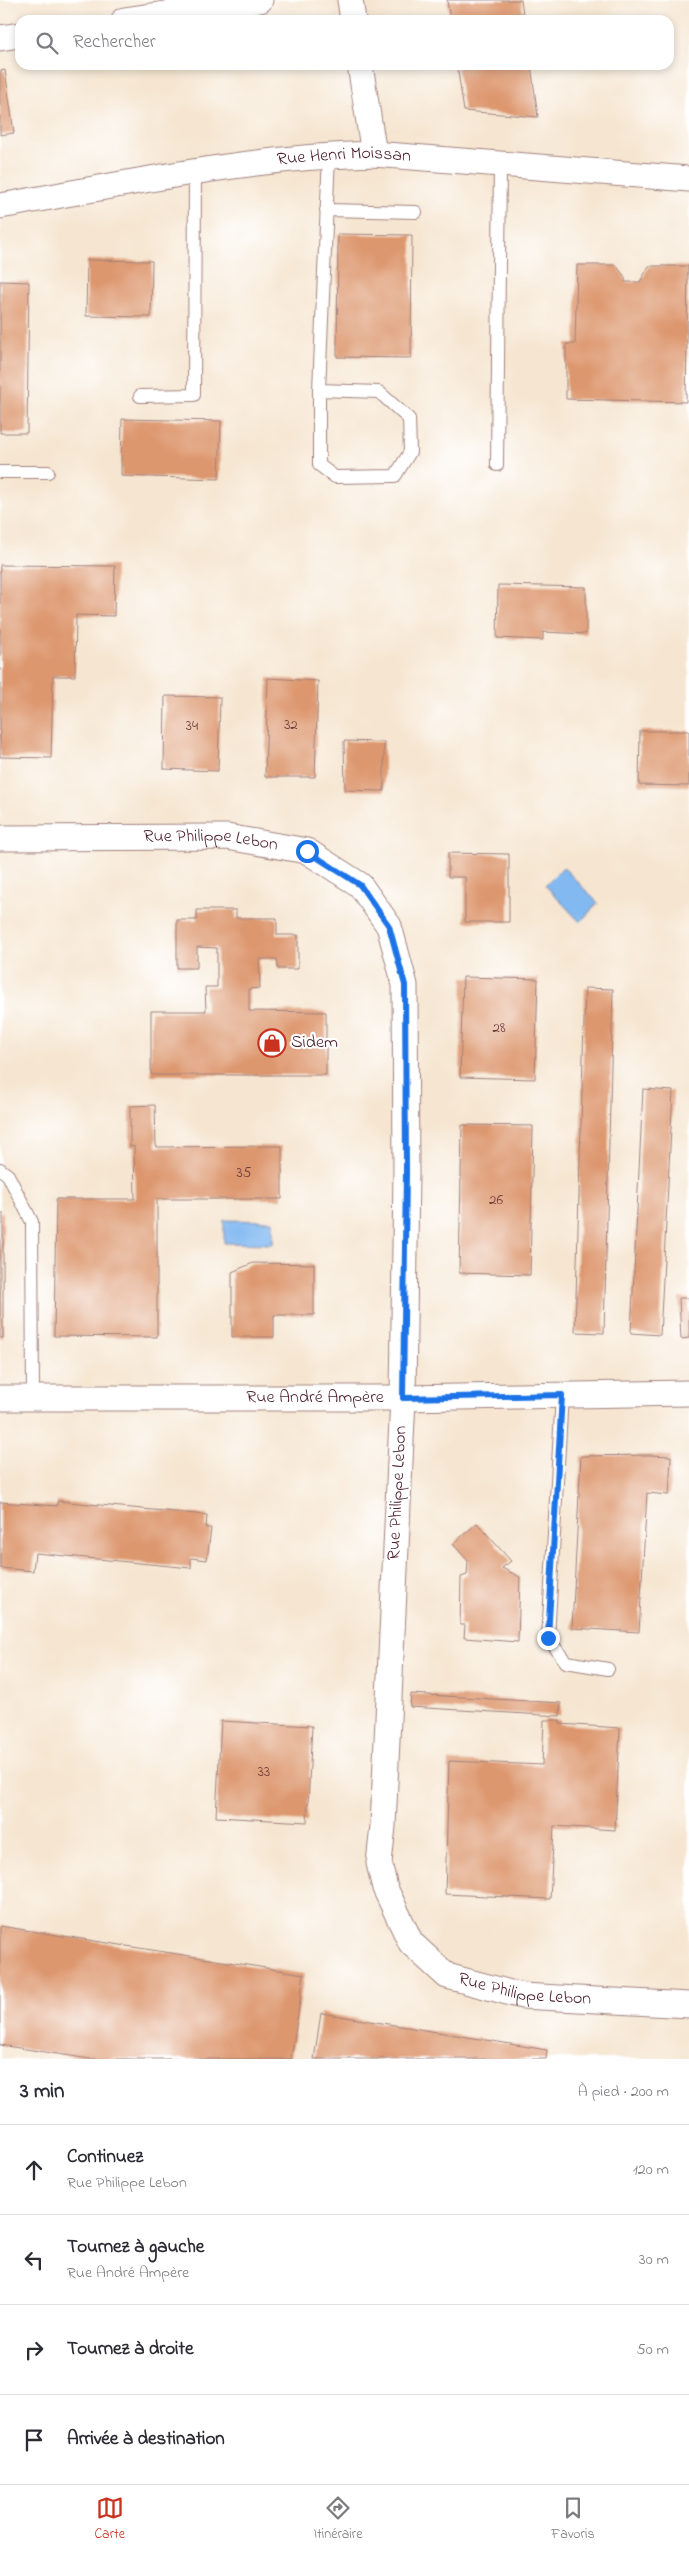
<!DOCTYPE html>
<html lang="fr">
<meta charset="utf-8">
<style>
body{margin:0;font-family:"Indie Flower",sans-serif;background:#f2f2f3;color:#2b2b33}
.stop{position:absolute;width:15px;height:15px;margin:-11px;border:4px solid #1a73e8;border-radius:50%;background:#fff}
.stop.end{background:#1a73e8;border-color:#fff;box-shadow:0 1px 5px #0008}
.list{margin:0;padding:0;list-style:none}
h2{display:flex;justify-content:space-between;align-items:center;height:65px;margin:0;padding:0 20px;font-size:21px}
h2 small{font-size:16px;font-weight:400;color:#7c7c81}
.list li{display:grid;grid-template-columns:32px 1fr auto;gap:15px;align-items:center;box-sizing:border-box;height:90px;padding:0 20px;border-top:1px solid #e1e1e2}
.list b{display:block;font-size:19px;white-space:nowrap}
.list p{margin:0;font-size:16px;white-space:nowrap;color:#7c7c81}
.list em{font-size:16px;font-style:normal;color:#7c7c81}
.icon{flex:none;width:28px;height:28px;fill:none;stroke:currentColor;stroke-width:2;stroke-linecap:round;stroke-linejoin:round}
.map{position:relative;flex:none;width:689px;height:2059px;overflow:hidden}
.search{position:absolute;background:#fff;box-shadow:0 2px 8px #0003;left:15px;right:15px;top:15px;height:55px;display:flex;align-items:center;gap:12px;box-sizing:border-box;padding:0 18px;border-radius:15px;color:#7c7c81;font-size:19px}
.sheet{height:425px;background:#fff}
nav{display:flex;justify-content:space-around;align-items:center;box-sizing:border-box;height:70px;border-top:1px solid #e1e1e2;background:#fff;font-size:14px;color:#7c7c81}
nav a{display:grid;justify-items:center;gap:2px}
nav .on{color:#c8321e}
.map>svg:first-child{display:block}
.water{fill:#82b9f1;stroke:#666c8e}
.building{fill:#dd976e}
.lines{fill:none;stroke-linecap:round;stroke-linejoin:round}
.service-casing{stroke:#a0827e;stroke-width:14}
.minor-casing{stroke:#a0827e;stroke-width:27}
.service{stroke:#fff;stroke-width:12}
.minor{stroke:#fff;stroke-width:25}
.route{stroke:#1a73e8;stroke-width:6}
.labels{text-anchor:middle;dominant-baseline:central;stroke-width:4.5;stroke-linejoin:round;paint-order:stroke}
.number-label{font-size:15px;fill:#6f3d3c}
.street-label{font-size:18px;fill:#4a1f2b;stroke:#fff}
.poi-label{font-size:18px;fill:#4a1f2b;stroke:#fff;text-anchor:start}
</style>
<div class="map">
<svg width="689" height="2059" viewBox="0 0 689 2059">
<rect width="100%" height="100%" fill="#fff"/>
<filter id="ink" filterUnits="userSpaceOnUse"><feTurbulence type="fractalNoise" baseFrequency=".02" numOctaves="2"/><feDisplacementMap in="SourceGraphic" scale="10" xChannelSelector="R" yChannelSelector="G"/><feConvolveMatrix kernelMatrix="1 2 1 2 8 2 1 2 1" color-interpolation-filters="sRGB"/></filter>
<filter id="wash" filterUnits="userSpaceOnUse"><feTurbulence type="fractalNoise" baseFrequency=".0096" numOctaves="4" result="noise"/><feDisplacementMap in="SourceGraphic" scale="20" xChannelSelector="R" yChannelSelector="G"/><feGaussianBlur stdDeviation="1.12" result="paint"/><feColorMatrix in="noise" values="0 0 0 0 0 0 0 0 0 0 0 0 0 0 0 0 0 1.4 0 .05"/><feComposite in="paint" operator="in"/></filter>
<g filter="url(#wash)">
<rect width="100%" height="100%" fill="#f6e6d1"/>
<path class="water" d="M 563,867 L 598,903 L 580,922 L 545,885 Z
M 224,1220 L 273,1221 L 273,1244 L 224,1243 Z"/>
<g id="blocks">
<path class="building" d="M 447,0 L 521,0 L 524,20 L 450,20 Z
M 457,65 L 531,65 L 538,117 L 464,111 Z
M 5,70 L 14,133 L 0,135 L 0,71 Z
M 338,234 L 412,235 L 411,358 L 337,357 Z
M 87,260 L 152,261 L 151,317 L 86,316 Z
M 577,265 L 616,265 L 625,277 L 625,282 L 640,282 L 649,266 L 688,266 L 686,402 L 566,399 L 566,344 L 575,344 Z
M 0,281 L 29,282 L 27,433 L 0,433 Z
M 122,419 L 221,421 L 219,479 L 121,476 Z
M 0,565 L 115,566 L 114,616 L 76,615 L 75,676 L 53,676 L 51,758 L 0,757 Z
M 498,585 L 586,587 L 586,634 L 543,632 L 543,640 L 497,638 Z
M 268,678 L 318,681 L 315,777 L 265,777 Z
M 165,696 L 220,697 L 218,771 L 164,769 Z
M 640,731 L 689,731 L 689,786 L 639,785 Z
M 344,741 L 384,742 L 384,791 L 345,790 Z
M 448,853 L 509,854 L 509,922 L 465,922 L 465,877 L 448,877 Z
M 197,910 L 236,910 L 236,918 L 277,918 L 277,935 L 298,935 L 298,969 L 278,969 L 277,959 L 259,959 L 260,988 L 249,989 L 249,1011 L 326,1012 L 326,1075 L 151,1075 L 151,1011 L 206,1011 L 205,987 L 217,987 L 217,948 L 197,947 L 197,968 L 177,968 L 177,920 L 197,920 Z
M 463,977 L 538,979 L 535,1079 L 460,1077 Z
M 585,988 L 613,989 L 604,1333 L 575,1332 Z
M 643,1089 L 673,1091 L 660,1335 L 631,1333 Z
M 155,1105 L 156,1147 L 282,1146 L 282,1199 L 157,1199 L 157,1337 L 54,1336 L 56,1199 L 135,1199 L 134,1146 L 130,1147 L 130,1106 Z
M 462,1125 L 533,1126 L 530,1275 L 459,1273 Z
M 0,1213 L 3,1213 L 3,1338 L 0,1338 Z
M 253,1263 L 314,1264 L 314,1315 L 274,1315 L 274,1337 L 232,1337 L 232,1272 Z
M 679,1298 L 689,1298 L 689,1338 L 681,1339 Z
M 650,1455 L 671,1456 L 669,1495 L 647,1493 L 639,1632 L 572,1628 L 581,1456 Z
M 57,1501 L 207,1515 L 206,1528 L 211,1528 L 207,1560 L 191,1558 L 191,1568 L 35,1553 L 33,1571 L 0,1568 L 0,1502 L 57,1506 Z
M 477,1523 L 511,1561 L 502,1568 L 520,1577 L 518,1642 L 464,1638 L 465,1625 L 460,1625 L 461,1577 L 467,1575 L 468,1561 L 453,1544 Z
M 411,1694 L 561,1703 L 560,1716 L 410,1707 Z
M 544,1720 L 560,1720 L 560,1724 L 620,1728 L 615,1830 L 554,1826 L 550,1899 L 445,1894 L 449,1761 L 542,1765 Z
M 221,1721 L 312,1726 L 307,1822 L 216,1817 Z
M 0,1926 L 304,1974 L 291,2059 L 90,2059 L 0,2045 Z
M 321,2013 L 547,2050 L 546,2059 L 314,2059 Z"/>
</g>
</g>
<g filter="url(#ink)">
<use href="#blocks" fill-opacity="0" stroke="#a0827e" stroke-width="1"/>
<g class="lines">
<g class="service-casing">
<path id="service" d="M 326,210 L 416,212
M 319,390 L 379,392 L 409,419 L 410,452 L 395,476 L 335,477 L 319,465 L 319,390 L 329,155
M 140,396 L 194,395 L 195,172
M 497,465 L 500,164
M 0,472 L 48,472
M 0,1169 L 8,1175 L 32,1222 L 33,1398
M 562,1395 L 548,1638 L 566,1662 L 608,1669"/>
</g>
<g class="minor-casing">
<g id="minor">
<path d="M 350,0 L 353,20"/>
<path d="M 124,20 L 260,0"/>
<path d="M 0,38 L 20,35"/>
<path d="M 360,65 L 374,154"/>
<path id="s1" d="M 0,206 C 124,184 248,157 374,154 L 689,179"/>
<path id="s2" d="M 0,838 L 227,837 L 307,851 L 360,885 L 389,926 L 405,985 L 406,1172 L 403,1398 L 383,1826 L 379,1863 L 385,1888 L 411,1943 L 447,1976 L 522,1996 L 689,2005"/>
<path id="s3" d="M 0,1398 L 403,1398 L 689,1393"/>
</g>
</g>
<use href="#service" class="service"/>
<use href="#minor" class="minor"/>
</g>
</g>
<g class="lines" filter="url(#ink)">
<path class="route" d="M 307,851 L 360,885 L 389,926 L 405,985 L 406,1172 L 403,1398 L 562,1395 L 548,1638"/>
</g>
<defs>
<g id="shop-ring" transform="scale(1.4375)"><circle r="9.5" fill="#fff" stroke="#c8321e" stroke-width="1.5"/><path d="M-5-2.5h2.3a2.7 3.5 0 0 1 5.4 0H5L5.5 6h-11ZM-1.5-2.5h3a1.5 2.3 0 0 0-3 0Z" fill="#c8321e"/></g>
</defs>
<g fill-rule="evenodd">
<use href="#shop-ring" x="272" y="1043"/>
</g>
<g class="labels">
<g class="number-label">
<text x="291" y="725">32</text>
<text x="192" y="726">34</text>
<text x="499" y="1028">28</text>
<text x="244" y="1173">35</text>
<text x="496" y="1200">26</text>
<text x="264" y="1772">33</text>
</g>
<g class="street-label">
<text stroke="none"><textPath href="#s1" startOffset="348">Rue Henri Moissan</textPath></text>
<text stroke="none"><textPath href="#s2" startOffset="211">Rue Philippe Lebon</textPath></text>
<text stroke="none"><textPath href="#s3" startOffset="315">Rue André Ampère</textPath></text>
<text transform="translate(398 1493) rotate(-87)">Rue Philippe Lebon</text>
<text stroke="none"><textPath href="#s2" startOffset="1576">Rue Philippe Lebon</textPath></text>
</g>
<g class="poi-label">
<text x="291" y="1043">Sidem</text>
</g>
</g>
</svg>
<div class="stop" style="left:307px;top:851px"></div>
<div class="stop end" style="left:548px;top:1638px"></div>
<div class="search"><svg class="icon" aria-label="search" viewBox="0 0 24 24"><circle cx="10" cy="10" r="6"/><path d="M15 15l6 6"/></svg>Rechercher</div>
</div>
<section class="sheet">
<h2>3 min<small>À pied · 200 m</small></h2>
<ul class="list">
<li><svg class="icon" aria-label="ahead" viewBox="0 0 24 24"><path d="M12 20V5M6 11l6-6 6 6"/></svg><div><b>Continuez</b><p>Rue Philippe Lebon</p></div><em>120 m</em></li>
<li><svg class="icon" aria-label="left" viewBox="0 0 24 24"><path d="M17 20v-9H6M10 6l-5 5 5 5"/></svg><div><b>Tournez à gauche</b><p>Rue André Ampère</p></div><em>30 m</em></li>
<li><svg class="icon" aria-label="right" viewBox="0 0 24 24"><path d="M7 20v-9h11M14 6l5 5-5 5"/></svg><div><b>Tournez à droite</b></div><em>50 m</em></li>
<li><svg class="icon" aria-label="arrive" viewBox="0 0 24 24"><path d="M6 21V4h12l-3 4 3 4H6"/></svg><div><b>Arrivée à destination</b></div></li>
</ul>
</section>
<nav>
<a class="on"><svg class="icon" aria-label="map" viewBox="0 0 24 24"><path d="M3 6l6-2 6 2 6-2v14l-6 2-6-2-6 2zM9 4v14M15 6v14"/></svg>Carte</a>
<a><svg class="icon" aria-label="directions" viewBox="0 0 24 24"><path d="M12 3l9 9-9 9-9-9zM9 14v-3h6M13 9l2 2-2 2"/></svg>Itinéraire</a>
<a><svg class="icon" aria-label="saved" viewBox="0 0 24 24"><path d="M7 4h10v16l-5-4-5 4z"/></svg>Favoris</a>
</nav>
